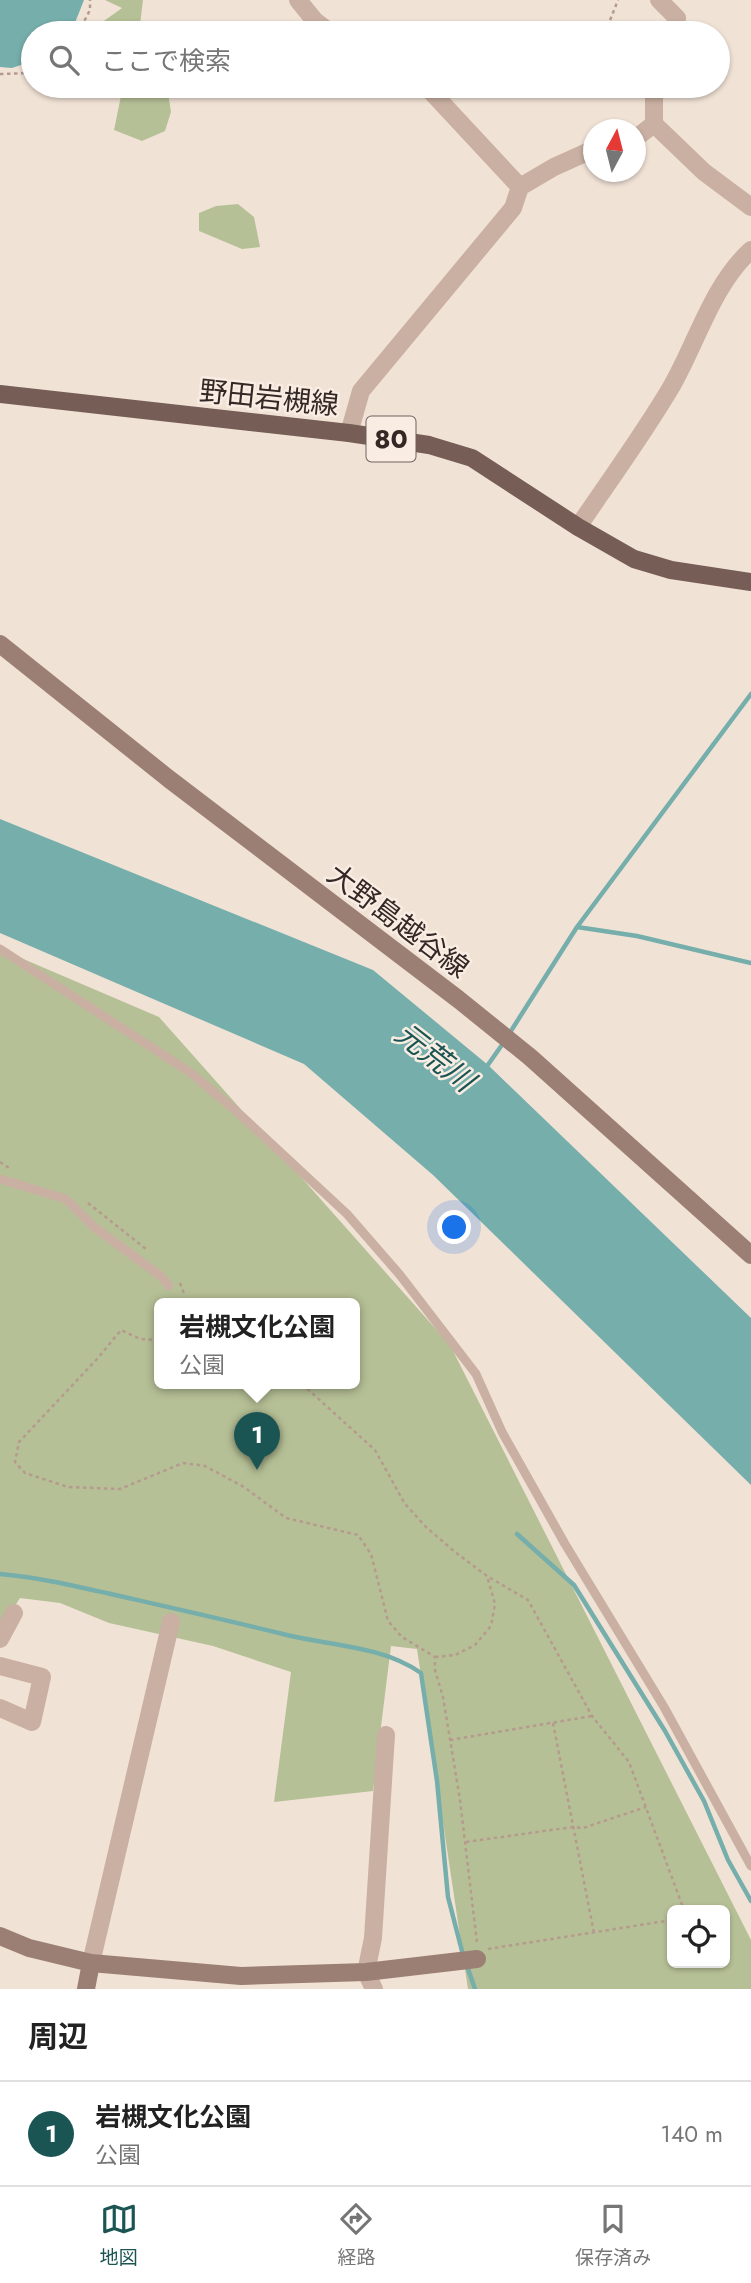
<!DOCTYPE html>
<html lang="ja">
<meta charset="utf-8">
<style>
body{margin:0;font-family:Jost,"Noto Sans JP",sans-serif;background:#f2f2f2;color:#222}
.controls{position:absolute;right:21px;bottom:21px;display:grid;overflow:hidden;border-radius:10px;box-shadow:0 2px 5px #0004}
.controls button{width:63px;height:63px;display:grid;place-items:center;padding:0;border:0;border-bottom:2px solid #e0e0e0;background:#fff;color:#222;font:35px sans-serif}
.compass{position:absolute;left:583px;top:119px;width:63px;height:63px;border-radius:50%;background:#fff;box-shadow:0 2px 5px #0004;rotate:7deg}
.you{position:absolute;left:455px;top:1228px;width:24px;height:24px;margin:-18px;border:5px solid #fff;border-radius:50%;background:#1a73e8;box-shadow:0 0 0 10px #1a73e833}
.badge{display:grid;place-items:center;width:46px;height:46px;border-radius:50%;background:#1a5553;color:#fff;font-size:23px;font-weight:700}
.pin{position:absolute;translate:-50% -58px;filter:drop-shadow(0 2px 4px #0008)}
.pin::after{content:'';position:absolute;top:37px;width:24px;height:21px;background:inherit;clip-path:polygon(0 0,100% 0,50% 100%)}
.popup{position:absolute;left:154px;top:1298px;width:206px;height:91px;box-sizing:border-box;display:grid;place-content:center;border-radius:10px;background:#fff;filter:drop-shadow(0 2px 5px #0005);font-size:23px;white-space:nowrap;color:#767676}
.popup b{font-size:26px;color:#222}
.popup::after{content:'';position:absolute;left:50%;top:100%;margin-left:-14px;border:14px solid transparent;border-top-color:#fff}
.list{margin:0;padding:0;list-style:none}
h2{display:flex;justify-content:space-between;align-items:center;height:91px;margin:0;padding:0 28px;font-size:30px}
h2 small{font-size:23px;font-weight:400;color:#767676}
.list li{display:grid;grid-template-columns:46px 1fr auto;gap:21px;align-items:center;box-sizing:border-box;height:105px;padding:0 28px;border-top:2px solid #e0e0e0}
.list b{display:block;font-size:26px;white-space:nowrap}
.list p{margin:0;font-size:23px;white-space:nowrap;color:#767676}
.list em{font-size:23px;font-style:normal;color:#767676}
.icon{flex:none;width:38px;height:38px;fill:none;stroke:currentColor;stroke-width:2;stroke-linecap:round;stroke-linejoin:round}
.map{position:relative;flex:none;width:751px;height:1989px;overflow:hidden}
.search{position:absolute;background:#fff;box-shadow:0 2px 5px #0004;left:21px;right:21px;top:21px;height:77px;display:flex;align-items:center;gap:18px;box-sizing:border-box;padding:0 24px;border-radius:38px;color:#767676;font-size:26px}
.sheet{height:196px;background:#fff}
nav{display:flex;justify-content:space-around;align-items:center;box-sizing:border-box;height:98px;border-top:2px solid #e0e0e0;background:#fff;font-size:19px;color:#767676}
nav a{display:grid;justify-items:center;gap:4px}
nav .on{color:#1a5553}
.map>svg:first-child{display:block}
.green{fill:#b6c096;fill-rule:evenodd}
.water{fill:#75aeab}
.lines{fill:none;stroke-linecap:round;stroke-linejoin:round}
.stream{stroke:#75aeab;stroke-width:4.5}
.path{stroke:#b59a8d;stroke-width:2.5;stroke-dasharray:3.5 3.5;stroke-linecap:butt}
.lane{stroke:#c9b0a2;stroke-width:9}
.street{stroke:#c9b0a2;stroke-width:18}
.secondary{stroke:#9c7f74;stroke-width:18}
.primary{stroke:#765d55;stroke-width:18}
.labels{text-anchor:middle;dominant-baseline:central;stroke-width:5;stroke-linejoin:round;paint-order:stroke}
.shield{fill:#f9ece2;stroke:#6e635e;stroke-width:2}
.shield-label{font-size:26px;font-weight:bold;fill:#332825}
.street-label{font-size:28px;fill:#332825;stroke:#f9ece2}
.water-label{font-size:30px;font-style:italic;fill:#1a5553;stroke:#f9ece2}
</style>
<div class="map">
<svg width="751" height="1989" viewBox="0 0 751 1989">
<rect width="100%" height="100%" fill="#f1e2d6"/>
<path class="green" d="M 105,0 L 143,0 L 139,33 L 106,33 L 101,23 L 122,8 Z
M 123,86 L 167,86 L 171,112 L 165,131 L 142,141 L 114,130 Z
M 238,204 L 254,217 L 260,247 L 242,249 L 199,231 L 199,213 L 216,206 Z
M 0,949 L 159,1017 L 450,1345 L 751,1940 L 751,1989 L 468,1989 L 417,1649 L 391,1646 L 373,1791 L 274,1802 L 291,1672 L 213,1646 L 109,1623 L 60,1603 L 20,1598 L 0,1629 ZM 159,1304 L 355,1304 L 355,1384 L 159,1384 ZM 672,1910 L 725,1910 L 725,1963 L 672,1963 Z"/>
<path class="water" d="M 0,0 L 84,0 L 71,33 L 33,33 L 33,61 L 12,68 L 0,67 Z
M 0,819 L 373,970 L 488,1065 L 751,1318 L 751,1485 L 433,1175 L 304,1064 L 0,933 Z"/>
<g class="lines">
<path class="stream" d="M 577,927 L 637,936 L 751,963
M 509,1034 L 577,927 L 751,694
M 485,1069 L 504,1042
M 517,1534 L 574,1585 L 665,1731 L 704,1801 L 728,1860 L 751,1901
M 0,1574 C 37,1577 75,1586 111,1594 C 168,1607 226,1620 283,1634 C 329,1646 381,1645 421,1673 L 437,1781 L 448,1897 L 463,1955
M 466,1963 L 475,1989"/>
<path class="path" d="M 78,33 L 90,10 L 90,0
M 605,33 L 618,0
M 0,74 L 33,73
M 557,95 L 565,86
M 0,1162 L 9,1168
M 88,1203 L 146,1249
M 180,1283 L 185,1296
M 159,1340 L 140,1339 L 121,1330 L 97,1359 L 19,1442 L 15,1462 L 25,1473 L 68,1487 L 120,1489 L 183,1463 L 205,1466 L 244,1487 L 286,1518 L 358,1535 L 371,1554 L 388,1621 L 402,1637 L 435,1657 L 435,1670 L 443,1697 L 460,1800 L 477,1943
M 302,1384 L 375,1450 L 405,1504 L 426,1527 L 455,1552 L 487,1576 L 528,1600 L 592,1716 L 629,1762 L 684,1910
M 435,1657 L 455,1655 L 475,1645 L 491,1626 L 495,1604 L 487,1576
M 553,1723 L 594,1933
M 450,1740 L 592,1716
M 466,1842 L 573,1827 L 583,1828 L 646,1807
M 488,1949 L 672,1920"/>
<path class="lane" d="M 0,949 L 191,1073 L 235,1110 L 347,1214 L 400,1275 L 476,1374 L 502,1432 L 565,1544 L 664,1707 L 751,1866
M 0,1179 L 66,1199 L 94,1227 L 162,1277 L 169,1286"/>
<path class="street" d="M 298,0 L 315,21 L 331,33
M 659,0 L 677,18 L 673,33
M 426,86 L 520,187
M 658,86 L 654,97 L 654,124 L 704,172 L 751,207
M 636,138 L 654,124
M 349,433 L 361,391 L 513,208 L 520,187 L 554,167 L 594,149
M 578,527 C 609,481 642,436 670,389 C 696,345 712,285 751,250
M 0,1639 L 14,1613
M 0,1666 L 42,1677 L 32,1722 L 0,1708
M 91,1963 L 171,1622
M 374,1989 L 366,1972 L 373,1938 L 386,1735"/>
<path class="secondary" d="M 0,644 L 169,779 L 458,999 L 530,1057 L 751,1255
M 0,1936 L 29,1948 L 91,1963 L 241,1976 L 366,1972 L 477,1959
M 86,1989 L 91,1963"/>
<path class="primary" d="M 0,394 L 349,433 L 429,445 L 472,458 L 578,527 L 634,559 L 671,570 L 751,582"/>
</g>
<g class="labels">
<rect class="shield" x="366.5" y="416.5" width="49" height="45" rx="5"/>
<g class="shield-label">
<text x="391" y="439">80</text>
</g>
<g class="street-label">
<text transform="translate(269 398) rotate(6)">野田岩槻線</text>
<text transform="translate(398 921) rotate(37)">大野島越谷線</text>
</g>
<g class="water-label">
<text transform="translate(435 1057) rotate(38)">元荒川</text>
</g>
</g>
</svg>
<div class="controls">
<button><svg class="icon" aria-label="locate" viewBox="0 0 24 24"><circle cx="12" cy="12" r="6"/><path d="M12 2v4M12 18v4M2 12h4M18 12h4"/></svg></button>
</div>
<svg class="compass" viewBox="-18 -18 36 36"><path d="M0-13l5 13h-10z" fill="#e53935"/><path d="M0 13l5-13h-10z" fill="#767676"/></svg>
<div class="you"></div>
<div class="pin badge" style="left:257px;top:1470px">1</div>
<div class="popup"><b>岩槻文化公園</b>公園</div>
<div class="search"><svg class="icon" aria-label="search" viewBox="0 0 24 24"><circle cx="10" cy="10" r="6"/><path d="M15 15l6 6"/></svg>ここで検索</div>
</div>
<section class="sheet">
<h2>周辺<small></small></h2>
<ul class="list">
<li><span class="badge">1</span><div><b>岩槻文化公園</b><p>公園</p></div><em>140 m</em></li>
</ul>
</section>
<nav>
<a class="on"><svg class="icon" aria-label="map" viewBox="0 0 24 24"><path d="M3 6l6-2 6 2 6-2v14l-6 2-6-2-6 2zM9 4v14M15 6v14"/></svg>地図</a>
<a><svg class="icon" aria-label="directions" viewBox="0 0 24 24"><path d="M12 3l9 9-9 9-9-9zM9 14v-3h6M13 9l2 2-2 2"/></svg>経路</a>
<a><svg class="icon" aria-label="saved" viewBox="0 0 24 24"><path d="M7 4h10v16l-5-4-5 4z"/></svg>保存済み</a>
</nav>
